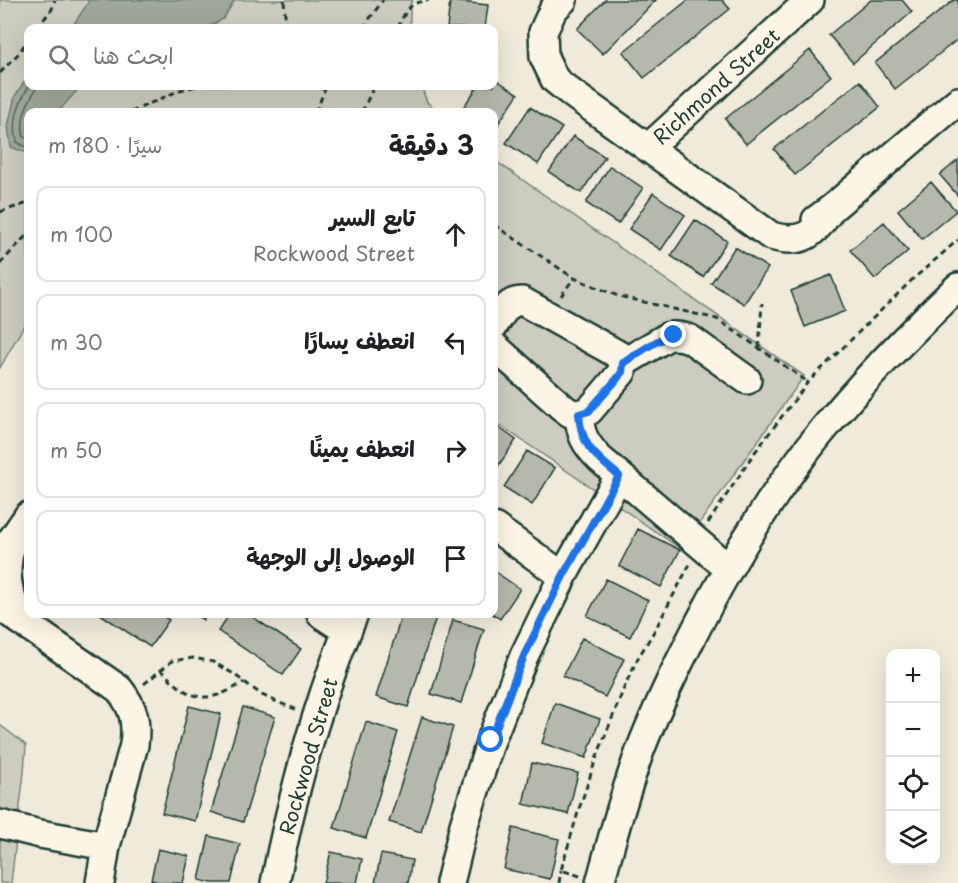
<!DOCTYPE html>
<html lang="ar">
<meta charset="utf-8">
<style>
body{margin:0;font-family:"Playpen Sans","Playpen Sans Arabic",sans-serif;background:#f6f6f6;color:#202124;direction:rtl}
.controls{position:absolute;right:18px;bottom:18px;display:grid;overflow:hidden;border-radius:12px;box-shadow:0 6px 24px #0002}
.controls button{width:54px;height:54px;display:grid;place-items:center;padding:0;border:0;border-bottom:2px solid #e0e0e0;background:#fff;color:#202124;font:30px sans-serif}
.stop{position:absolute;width:18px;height:18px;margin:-14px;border:4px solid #1a73e8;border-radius:50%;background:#fff}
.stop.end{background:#1a73e8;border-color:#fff;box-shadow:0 2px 6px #0008}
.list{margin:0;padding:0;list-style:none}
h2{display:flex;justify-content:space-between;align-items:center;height:78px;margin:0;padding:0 24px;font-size:26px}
h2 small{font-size:20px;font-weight:400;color:#757577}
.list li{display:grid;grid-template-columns:39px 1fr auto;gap:18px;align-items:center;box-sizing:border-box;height:96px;margin:0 12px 12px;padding:0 12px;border:2px solid #e0e0e0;border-radius:12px}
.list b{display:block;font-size:22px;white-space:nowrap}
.list p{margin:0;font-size:20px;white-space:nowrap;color:#757577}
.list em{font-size:20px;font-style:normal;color:#757577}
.icon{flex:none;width:33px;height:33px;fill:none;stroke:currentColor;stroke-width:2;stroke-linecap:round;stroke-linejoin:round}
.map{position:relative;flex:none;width:958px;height:883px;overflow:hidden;direction:ltr}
.search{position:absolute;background:#fff;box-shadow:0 6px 24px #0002;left:24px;top:24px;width:474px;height:66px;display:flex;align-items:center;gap:15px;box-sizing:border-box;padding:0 21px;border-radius:12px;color:#757577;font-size:22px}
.panel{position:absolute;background:#fff;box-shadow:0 6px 24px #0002;left:24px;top:108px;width:474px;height:510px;border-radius:12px;direction:rtl}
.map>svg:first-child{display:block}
.green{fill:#cccdbf;stroke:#76857a;stroke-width:1.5}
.water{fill:#9fa89a;stroke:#6c7d71;stroke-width:1.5}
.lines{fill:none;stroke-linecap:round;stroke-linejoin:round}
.shore{stroke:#52685d;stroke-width:1.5}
.building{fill:#b5b9ad;stroke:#1f3d34;stroke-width:1.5}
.minor-casing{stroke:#1f3d34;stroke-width:32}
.path{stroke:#1f3d34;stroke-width:3;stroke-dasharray:6 4.5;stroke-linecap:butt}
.minor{stroke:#fcf5e5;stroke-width:27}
.route{stroke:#1a73e8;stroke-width:8}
.labels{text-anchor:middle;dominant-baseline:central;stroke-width:6;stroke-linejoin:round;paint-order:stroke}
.street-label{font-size:20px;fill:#1f3d34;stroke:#fcf5e5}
</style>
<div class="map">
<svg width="958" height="883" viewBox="0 0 958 883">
<rect width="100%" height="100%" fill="#efeada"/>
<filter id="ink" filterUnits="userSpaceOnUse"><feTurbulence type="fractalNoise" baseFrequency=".0167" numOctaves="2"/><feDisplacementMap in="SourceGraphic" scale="12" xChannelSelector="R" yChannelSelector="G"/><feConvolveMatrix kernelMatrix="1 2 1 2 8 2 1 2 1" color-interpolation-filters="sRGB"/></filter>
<g filter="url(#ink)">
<path class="green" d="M 0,0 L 413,0 L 410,4 L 410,28 L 28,28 L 28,86 L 421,86 L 427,102 L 438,112 L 28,112 L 28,318 L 0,368 Z
M 494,160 L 804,376 L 681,549 L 494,421 Z
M 0,725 L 26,745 L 24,772 L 11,883 L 0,883 Z"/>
<path class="water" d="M 88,0 L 235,0 L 223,19 L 207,28 L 71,28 L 88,3 Z
M 28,76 L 28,86 L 81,86 L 58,112 L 28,112 L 28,151 L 24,152 L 11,147 L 8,126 L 15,96 Z"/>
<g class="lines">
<path class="shore" d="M 28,138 L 24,137 C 19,118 28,101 38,86
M 28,146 L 24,146 L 17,142 C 12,121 18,104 29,86"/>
</g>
<path class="building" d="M 605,0 L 656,0 L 603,54 L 577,29 Z
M 688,0 L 722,0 L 730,9 L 644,78 L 623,52 Z
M 871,0 L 902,0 L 912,12 L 853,63 L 829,35 Z
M 954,0 L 958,0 L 958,39 L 895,89 L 875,63 Z
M 450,1 L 488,5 L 485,28 L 447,28 Z
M 810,50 L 831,76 L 746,144 L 725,119 Z
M 494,78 L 518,94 L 494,130 L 494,112 L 467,112 L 462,109 L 478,86 L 494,86 Z
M 860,81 L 880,107 L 795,175 L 774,149 Z
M 530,107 L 562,128 L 538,164 L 506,143 Z
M 573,136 L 605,157 L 581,193 L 549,172 Z
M 958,160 L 958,196 L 940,175 Z
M 610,166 L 643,188 L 618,224 L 586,203 Z
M 931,182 L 956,211 L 922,239 L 898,210 Z
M 653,193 L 685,215 L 661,250 L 629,229 Z
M 695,220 L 727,241 L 703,277 L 671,256 Z
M 884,222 L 908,251 L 875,279 L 850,250 Z
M 735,247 L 768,268 L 744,304 L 711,283 Z
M 831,275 L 845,311 L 805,327 L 791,291 Z
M 494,424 L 516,440 L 494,472 Z
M 527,451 L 555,468 L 532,505 L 504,487 Z
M 638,529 L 680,550 L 661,587 L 619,566 Z
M 494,571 L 520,589 L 500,619 L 493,614 Z
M 606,579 L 648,600 L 630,637 L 587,616 Z
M 100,614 L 159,614 L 169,620 L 150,647 Z
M 194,614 L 207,614 L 203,620 Z
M 230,614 L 248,614 L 301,649 L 283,675 L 218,631 Z
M 402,614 L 437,614 L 408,707 L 376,697 Z
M 453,620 L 484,629 L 461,703 L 431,694 Z
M 582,638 L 624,659 L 605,697 L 563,676 Z
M 555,703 L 600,719 L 586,758 L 542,743 Z
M 189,706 L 221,714 L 195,821 L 162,813 Z
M 243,707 L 275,717 L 243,822 L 211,812 Z
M 422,717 L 453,727 L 421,832 L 389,822 Z
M 366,722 L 398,732 L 366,838 L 334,828 Z
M 532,763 L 578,773 L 568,814 L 523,804 Z
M 513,828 L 559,839 L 550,879 L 504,869 Z
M 209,836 L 240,844 L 231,883 L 212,883 L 199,880 Z
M 158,849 L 189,856 L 183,883 L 162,883 L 151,880 Z
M 331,852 L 362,859 L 357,883 L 323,883 Z
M 381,854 L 412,860 L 408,883 L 375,883 Z"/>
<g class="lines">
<g class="minor-casing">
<path id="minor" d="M 563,0 L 553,10 L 543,32 L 544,57 L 555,80 L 574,95 L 771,236 C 802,245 815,234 831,209
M 648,148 L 810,0
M 816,220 L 831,209 L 958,101
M 494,325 C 502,314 507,301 522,301 L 619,355 L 623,363 L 622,372 L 589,411 L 579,414 L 570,413 L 562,407 L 494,346
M 623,363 L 667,337 C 675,335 682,336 690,339 L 747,380
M 579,414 C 580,434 585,444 600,459 L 729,569
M 494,527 L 563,576
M 12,541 C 3,571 6,593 22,620
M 2,554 L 28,516
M 0,604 L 11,614 L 119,689 C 134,708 137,721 134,745 L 106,846 L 100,883
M 321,614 L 347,631
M 0,824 L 40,834 L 106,846
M 275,883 C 293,791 318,700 354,614
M 450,883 L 464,825 L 491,740 L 524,656 L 563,576 L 619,476
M 600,883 C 612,838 625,792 641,748 C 652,720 665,692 678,665 C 717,585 762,506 818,436 C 861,383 908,334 958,287"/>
</g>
<path class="path" d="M 284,0 L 286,28
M 37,28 L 52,9 L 55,0
M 363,28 L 383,0
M 398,28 C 406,10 408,3 429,0
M 0,73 L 18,54 L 28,40
M 131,112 L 180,90 L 197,86
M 316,112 L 326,86
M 362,112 L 374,86
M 0,212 L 28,203
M 494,225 L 574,278 L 618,296 L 717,319 L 808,382
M 0,264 L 25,237 L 28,236
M 561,296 L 574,278
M 759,348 L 762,303
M 708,523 L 755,452 L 808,382 L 912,280 L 958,240
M 160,669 C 191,701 206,706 244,682
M 144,684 L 172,661 L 193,658 L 213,662 L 232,673 L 262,695 L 275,701 L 295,709
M 580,876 L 561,870 L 579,809 L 596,759 L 626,683 L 638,658 L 656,628 L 690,564
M 559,883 L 561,870"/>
<use href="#minor" class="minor"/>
</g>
</g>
<g class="lines" filter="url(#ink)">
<path class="route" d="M 491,740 L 524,656 L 563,576 L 619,476 C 596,456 581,447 579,414 L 589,411 L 617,379 L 622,372 L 623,363 C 639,353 656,339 674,335"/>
</g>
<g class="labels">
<g class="street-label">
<text transform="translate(716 86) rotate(-42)">Richmond Street</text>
<text transform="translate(308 756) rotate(-74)">Rockwood Street</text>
</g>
</g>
</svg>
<div class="controls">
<button>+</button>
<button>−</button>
<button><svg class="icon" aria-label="locate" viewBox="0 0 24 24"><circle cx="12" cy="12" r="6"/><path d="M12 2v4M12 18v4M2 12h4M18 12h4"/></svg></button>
<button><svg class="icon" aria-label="layers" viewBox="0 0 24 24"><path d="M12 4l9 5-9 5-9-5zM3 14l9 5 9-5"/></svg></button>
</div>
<div class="stop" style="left:491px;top:740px"></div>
<div class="stop end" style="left:674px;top:335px"></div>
<div class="search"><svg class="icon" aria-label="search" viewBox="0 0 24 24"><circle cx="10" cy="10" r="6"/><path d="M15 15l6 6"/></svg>ابحث هنا</div>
<section class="panel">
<h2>3 دقيقة<small>سيرًا · 180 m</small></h2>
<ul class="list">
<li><svg class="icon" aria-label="ahead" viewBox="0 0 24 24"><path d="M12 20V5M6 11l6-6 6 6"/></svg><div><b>تابع السير</b><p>Rockwood Street</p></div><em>100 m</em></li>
<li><svg class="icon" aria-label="left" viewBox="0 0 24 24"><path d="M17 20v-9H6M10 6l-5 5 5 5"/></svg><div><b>انعطف يسارًا</b></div><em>30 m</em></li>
<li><svg class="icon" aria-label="right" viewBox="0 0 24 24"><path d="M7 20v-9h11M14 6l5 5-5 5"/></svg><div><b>انعطف يمينًا</b></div><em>50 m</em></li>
<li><svg class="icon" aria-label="arrive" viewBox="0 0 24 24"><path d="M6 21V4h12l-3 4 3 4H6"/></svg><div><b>الوصول إلى الوجهة</b></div></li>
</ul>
</section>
</div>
